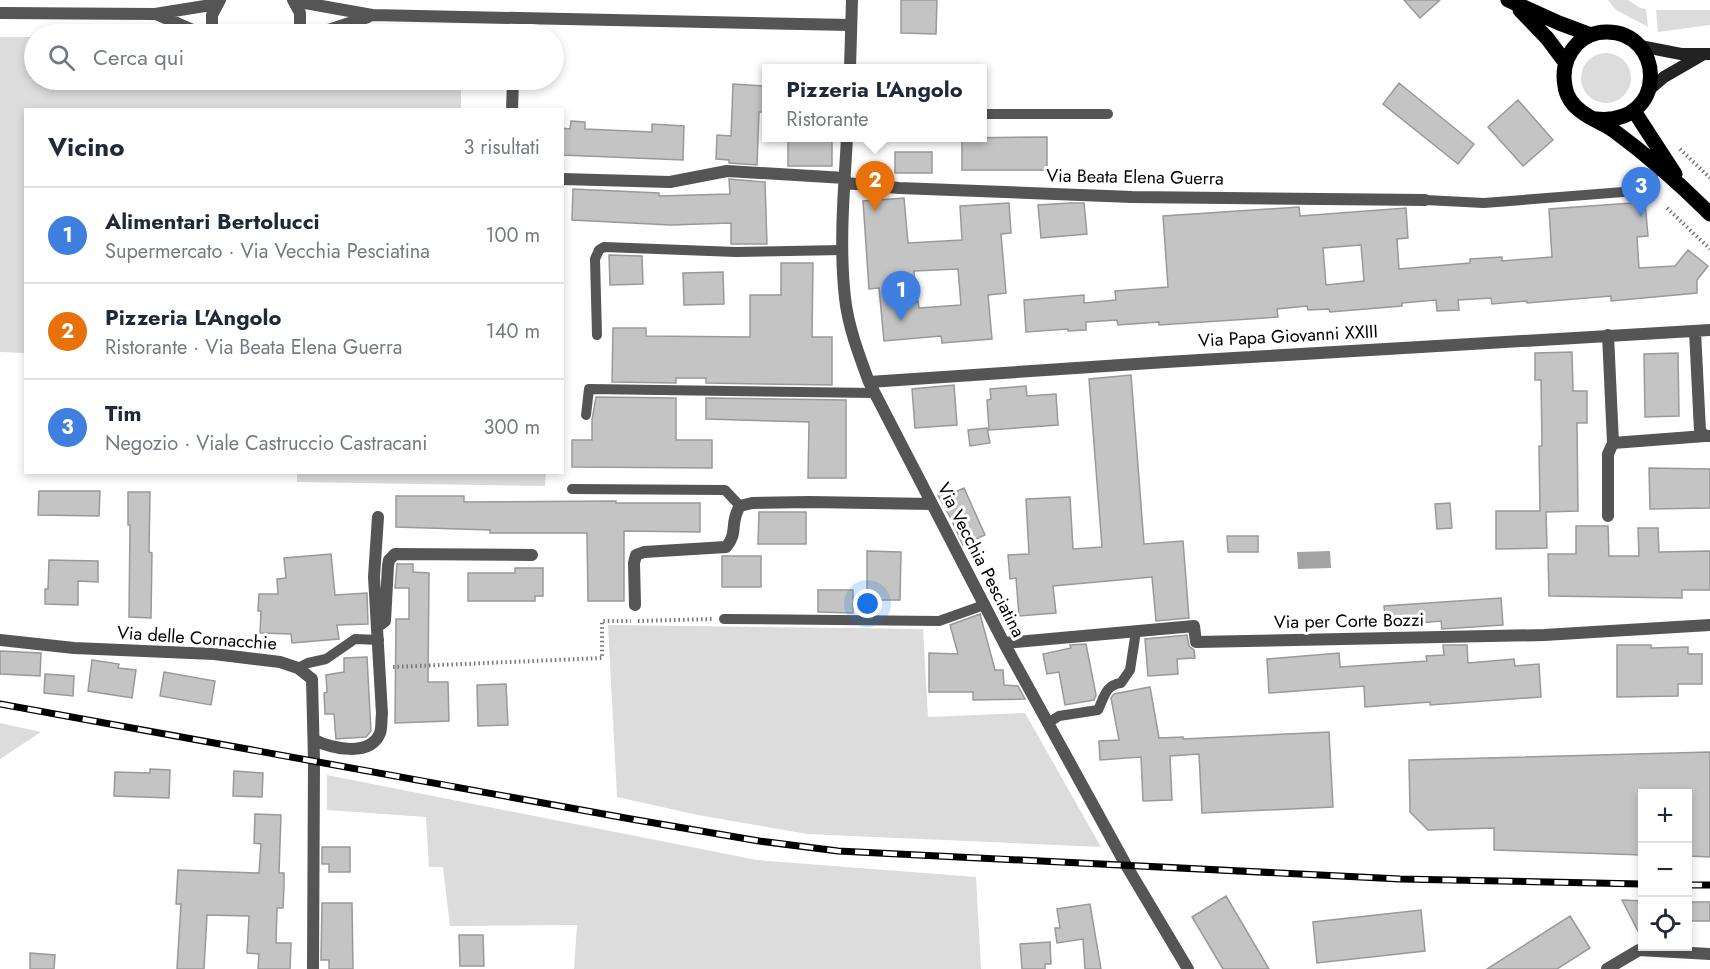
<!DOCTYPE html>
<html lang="it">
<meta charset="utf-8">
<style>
body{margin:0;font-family:Jost,sans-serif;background:#f6f6f7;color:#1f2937}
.controls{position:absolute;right:18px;bottom:18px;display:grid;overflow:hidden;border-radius:0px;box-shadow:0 3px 9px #0003}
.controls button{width:54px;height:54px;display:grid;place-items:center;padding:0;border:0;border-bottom:2px solid #e0e1e3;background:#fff;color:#1f2937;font:30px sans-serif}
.you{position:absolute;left:868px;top:604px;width:21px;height:21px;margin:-15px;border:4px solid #fff;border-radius:50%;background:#1a73e8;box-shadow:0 0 0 9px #1a73e833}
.badge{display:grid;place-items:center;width:39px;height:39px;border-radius:50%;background:#000;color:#fff;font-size:20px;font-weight:700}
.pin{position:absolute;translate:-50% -50px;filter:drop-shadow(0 2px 3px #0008)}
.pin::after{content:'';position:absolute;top:32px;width:21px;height:18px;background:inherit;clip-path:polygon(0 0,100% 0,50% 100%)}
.popup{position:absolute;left:762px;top:64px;width:225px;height:78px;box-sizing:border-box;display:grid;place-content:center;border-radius:0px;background:#fff;filter:drop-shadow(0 2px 4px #0005);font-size:20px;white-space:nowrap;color:#747a83}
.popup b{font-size:22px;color:#1f2937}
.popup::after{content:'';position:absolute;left:50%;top:100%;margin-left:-12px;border:12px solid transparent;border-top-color:#fff}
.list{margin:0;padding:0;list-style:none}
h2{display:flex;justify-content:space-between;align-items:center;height:78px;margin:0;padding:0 24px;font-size:26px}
h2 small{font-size:20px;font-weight:400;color:#747a83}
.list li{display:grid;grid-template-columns:39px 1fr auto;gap:18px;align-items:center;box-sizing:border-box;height:96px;padding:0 24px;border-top:2px solid #e0e1e3}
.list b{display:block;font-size:22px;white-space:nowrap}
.list p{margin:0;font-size:20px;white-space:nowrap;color:#747a83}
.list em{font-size:20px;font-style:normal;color:#747a83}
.icon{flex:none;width:33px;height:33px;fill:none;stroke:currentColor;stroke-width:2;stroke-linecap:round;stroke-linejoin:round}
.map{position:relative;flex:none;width:1710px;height:969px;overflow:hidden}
.search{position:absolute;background:#fff;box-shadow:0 3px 9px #0003;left:24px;top:24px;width:540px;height:66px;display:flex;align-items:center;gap:15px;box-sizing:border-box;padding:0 21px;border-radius:33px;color:#747a83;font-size:22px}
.panel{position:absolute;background:#fff;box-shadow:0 3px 9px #0003;left:24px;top:108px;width:540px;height:366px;border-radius:0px}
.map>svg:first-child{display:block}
.green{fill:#dcdcdc}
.water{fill:#a3a3a3}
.building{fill:#c4c4c4;stroke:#999;stroke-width:1.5;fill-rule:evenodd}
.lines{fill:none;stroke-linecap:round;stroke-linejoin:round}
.path{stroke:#777;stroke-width:4;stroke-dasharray:1.5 3;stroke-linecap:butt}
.service{stroke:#555;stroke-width:10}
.minor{stroke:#555;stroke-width:12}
.tertiary{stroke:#555;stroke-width:12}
.secondary{stroke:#222;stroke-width:12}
.primary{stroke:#000;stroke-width:15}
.rail-casing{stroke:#000;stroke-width:7}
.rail{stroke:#fff;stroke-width:4.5;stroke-dasharray:14;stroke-linecap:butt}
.labels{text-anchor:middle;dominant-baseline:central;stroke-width:6;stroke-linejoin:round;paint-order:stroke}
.street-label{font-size:18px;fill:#000;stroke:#fff}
</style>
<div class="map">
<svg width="1710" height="969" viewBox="0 0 1710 969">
<rect width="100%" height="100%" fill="#fff"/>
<path class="green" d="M 1608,0 L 1628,0 L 1640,8 L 1646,9 L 1648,27 L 1616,10 Z
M 1656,10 L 1710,10 L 1710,25 L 1658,32 Z
M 0,37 L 34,37 L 34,80 L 222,80 L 237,87 L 274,88 L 285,80 L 461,80 L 461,109 L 26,110 L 25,353 L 0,352 Z
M1581 78a25 25 0 1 1 50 0a25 25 0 1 1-50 0Z
M 297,473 L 297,472 L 546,473 L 545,486 L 297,482 Z
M 608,625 L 923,629 L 928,717 L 1025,713 L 1101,847 L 807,834 L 698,815 L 617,797 Z
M 0,723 L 41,732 L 0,759 Z
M 327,775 L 757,860 L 976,877 L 981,969 L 574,969 L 577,925 L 450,926 L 443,867 L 429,867 L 426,817 L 327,810 Z"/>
<path class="water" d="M 1330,551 L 1331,568 L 1298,569 L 1297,552 Z"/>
<path class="building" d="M 901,0 L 937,0 L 936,34 L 901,33 Z
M 1404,0 L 1440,0 L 1420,18 Z
M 1399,83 L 1474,144 L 1458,164 L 1383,104 Z
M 733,84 L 766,86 L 765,112 L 759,112 L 757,165 L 729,163 L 729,160 L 716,159 L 717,135 L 731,136 Z
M 1518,100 L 1553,140 L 1523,166 L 1488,127 Z
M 571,121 L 585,122 L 585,129 L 652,132 L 652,124 L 684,126 L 683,160 L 562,155 L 562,128 L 570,129 Z
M 1047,137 L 1047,170 L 962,170 L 962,138 Z
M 788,138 L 832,138 L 832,166 L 788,166 Z
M 895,152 L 932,152 L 932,173 L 895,173 Z
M 729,179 L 765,182 L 767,244 L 731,244 L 731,223 L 671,225 L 572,220 L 573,189 L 659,193 L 659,196 L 730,194 Z
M 904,198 L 908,243 L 962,240 L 960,206 L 1009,203 L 1011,233 L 1001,234 L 1006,293 L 988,295 L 992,339 L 942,343 L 941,336 L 884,341 L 879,288 L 869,289 L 863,201 ZM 958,269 L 961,305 L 919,308 L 918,301 L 916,302 L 914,271 Z
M 1645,202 L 1648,236 L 1637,237 L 1639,268 L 1675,266 L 1688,250 L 1708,266 L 1697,280 L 1697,293 L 1611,301 L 1611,296 L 1527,303 L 1527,301 L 1492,304 L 1491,298 L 1458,300 L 1459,310 L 1437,311 L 1436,300 L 1402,303 L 1402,306 L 1330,312 L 1329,309 L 1308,310 L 1307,306 L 1277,309 L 1278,317 L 1159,325 L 1159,322 L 1118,325 L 1117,320 L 1086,322 L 1086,330 L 1068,331 L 1068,329 L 1026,332 L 1024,300 L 1084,295 L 1084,303 L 1116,300 L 1115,291 L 1168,287 L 1163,216 L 1299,207 L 1300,216 L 1406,208 L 1408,238 L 1397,239 L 1399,269 L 1470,263 L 1470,259 L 1502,257 L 1502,261 L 1552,257 L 1549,209 ZM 1361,245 L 1364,281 L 1326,285 L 1323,248 Z
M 1070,203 L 1084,203 L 1087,234 L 1041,238 L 1038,205 Z
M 609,255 L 642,256 L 643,284 L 610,285 Z
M 781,263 L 813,263 L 812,337 L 832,337 L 832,385 L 706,383 L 706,378 L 676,378 L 676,383 L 612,382 L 613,328 L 646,328 L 646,336 L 750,337 L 750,295 L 781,295 Z
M 723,272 L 724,304 L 684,305 L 683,273 Z
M 1572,352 L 1573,391 L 1587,391 L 1587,423 L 1577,423 L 1578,511 L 1546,512 L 1547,548 L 1496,549 L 1496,511 L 1540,511 L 1539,446 L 1542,446 L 1541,380 L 1535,380 L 1535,353 Z
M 1678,353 L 1679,416 L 1645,417 L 1644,354 Z
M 1131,375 L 1144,544 L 1183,541 L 1189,618 L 1156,621 L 1152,577 L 1053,586 L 1056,613 L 1019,616 L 1016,578 L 1010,579 L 1008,555 L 1029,554 L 1026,499 L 1070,497 L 1073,549 L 1102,547 L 1089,379 Z
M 954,385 L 957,425 L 915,428 L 912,389 Z
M 1026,386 L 1027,396 L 1056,394 L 1058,425 L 989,430 L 987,400 L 991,399 L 990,389 Z
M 596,397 L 676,398 L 676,440 L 712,440 L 712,468 L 572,467 L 572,440 L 592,440 L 592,420 Z
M 706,398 L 846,400 L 846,478 L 808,478 L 809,422 L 706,419 Z
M 987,428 L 990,443 L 970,446 L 968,430 Z
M 1649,468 L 1710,469 L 1710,508 L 1650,509 Z
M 953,488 L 955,492 L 964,488 L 985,535 L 963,545 L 950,517 L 938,495 Z
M 39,491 L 100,491 L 99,516 L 38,515 Z
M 128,492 L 150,492 L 149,552 L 152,553 L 151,618 L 129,617 L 130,525 L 128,525 Z
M 396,496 L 464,496 L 464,502 L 616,501 L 616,503 L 700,503 L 700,532 L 624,531 L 624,601 L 588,601 L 587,533 L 490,533 L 490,530 L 396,527 Z
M 1450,503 L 1452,528 L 1437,529 L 1435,504 Z
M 759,512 L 806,512 L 806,544 L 758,544 Z
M 1576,526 L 1608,526 L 1609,556 L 1639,556 L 1638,528 L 1658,528 L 1659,552 L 1710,551 L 1710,590 L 1682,590 L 1682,598 L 1549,596 L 1548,554 L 1576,554 Z
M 1227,536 L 1258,536 L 1258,552 L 1228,552 Z
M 867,551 L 901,552 L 900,600 L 867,600 Z
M 331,554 L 335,595 L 367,593 L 368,624 L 337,625 L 339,639 L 292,643 L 291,634 L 260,633 L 261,611 L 258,611 L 259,594 L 278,594 L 277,579 L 286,578 L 284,558 Z
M 722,556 L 761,556 L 761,587 L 722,587 Z
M 49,560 L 98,561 L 98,582 L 78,581 L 78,605 L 45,604 L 45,589 L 48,589 Z
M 397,564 L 413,564 L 413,572 L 429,573 L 428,682 L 448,682 L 449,721 L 395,723 L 396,619 L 409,619 L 409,588 L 395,588 Z
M 515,568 L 543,568 L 543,596 L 535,596 L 535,601 L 468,601 L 468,573 L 515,573 Z
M 818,590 L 853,590 L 853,613 L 818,612 Z
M 1501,598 L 1503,625 L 1442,629 L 1441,621 L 1386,626 L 1384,606 Z
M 980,614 L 995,670 L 1003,670 L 1004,685 L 1018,686 L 1025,699 L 973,700 L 973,692 L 929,692 L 929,653 L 958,654 L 950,625 Z
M 1187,635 L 1189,646 L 1194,650 L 1195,658 L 1177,659 L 1178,674 L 1148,676 L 1145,639 Z
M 1086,644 L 1096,695 L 1094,700 L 1065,705 L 1059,672 L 1047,674 L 1043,654 L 1071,648 L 1070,645 Z
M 1443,645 L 1467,645 L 1468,663 L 1514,659 L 1515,666 L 1539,664 L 1541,697 L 1430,705 L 1430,702 L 1365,707 L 1364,686 L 1269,693 L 1267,659 L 1339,653 L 1340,667 L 1427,661 L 1426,656 L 1444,655 Z
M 1617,645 L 1651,645 L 1651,648 L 1688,647 L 1688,654 L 1702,654 L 1702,684 L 1678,684 L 1678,696 L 1617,697 Z
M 0,651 L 41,653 L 40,676 L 0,674 Z
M 367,657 L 371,731 L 366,737 L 336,739 L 334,714 L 325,714 L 324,693 L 327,692 L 326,675 L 344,672 L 344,658 Z
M 92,660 L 119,664 L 118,668 L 136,670 L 132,698 L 88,691 Z
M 164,672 L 215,681 L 211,705 L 160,696 Z
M 45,674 L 74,676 L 73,696 L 44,693 Z
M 506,684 L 508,725 L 478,726 L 477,685 Z
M 1150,687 L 1159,738 L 1183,737 L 1183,739 L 1329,732 L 1333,807 L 1202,813 L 1199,754 L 1170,756 L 1172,800 L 1143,801 L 1141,757 L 1100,760 L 1099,741 L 1119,740 L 1111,698 L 1114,694 Z
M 1710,752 L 1710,857 L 1688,856 L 1688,794 L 1642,794 L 1642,855 L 1494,850 L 1494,828 L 1428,830 L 1410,812 L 1409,760 Z
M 150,769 L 170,770 L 169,798 L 114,796 L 115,772 L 150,773 Z
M 234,771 L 263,773 L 262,797 L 233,796 Z
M 255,814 L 281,815 L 279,873 L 284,873 L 284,886 L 283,908 L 277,908 L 276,943 L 291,943 L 290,969 L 258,969 L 259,954 L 247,953 L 249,916 L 207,915 L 204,969 L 177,969 L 181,904 L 176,904 L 178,870 L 259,873 L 261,844 L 254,843 Z
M 322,847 L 350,847 L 350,872 L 329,872 L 329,864 L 322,864 Z
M 1226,896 L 1269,969 L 1223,969 L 1192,917 Z
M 1622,900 L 1642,901 L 1642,939 Z
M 1688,902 L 1710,902 L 1710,921 L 1688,921 Z
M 322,903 L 352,903 L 353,969 L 329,969 L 329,960 L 321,960 Z
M 1090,904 L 1093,922 L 1101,969 L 1085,969 L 1083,939 L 1057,943 L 1055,928 L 1060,928 L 1057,909 Z
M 1421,910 L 1425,951 L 1317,963 L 1313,922 Z
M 1570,916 L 1590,948 L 1557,969 L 1487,969 Z
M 459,935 L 483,935 L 484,966 L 460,966 Z
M 1050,942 L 1051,964 L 1045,964 L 1045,969 L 1022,969 L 1020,944 Z
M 30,953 L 55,955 L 54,969 L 30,969 Z"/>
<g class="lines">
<path class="path" d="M 1680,149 L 1710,178
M 1667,208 L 1710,249
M 638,621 L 712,619
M 393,667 L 602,658 L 602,621 L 631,621"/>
<path class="service" d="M 983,114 L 1108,114
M 1425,200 L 1484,203 L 1636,191 L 1659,168
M 597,335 L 595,259 L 599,250 L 604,247 L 736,252 L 843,250
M 586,415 L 589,389 L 875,393
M 572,489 L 725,490 L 740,506
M 724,619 L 939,621 L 984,605
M 298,668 L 308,663 L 326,659 L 355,639 L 379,640
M 1048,723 L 1059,716 L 1098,710 C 1104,698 1105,685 1121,683 L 1130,670 L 1136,631"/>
<path class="minor" d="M 850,68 L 852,0
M 512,110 L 513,80
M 847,138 C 844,191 839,245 845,298 C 848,326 859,355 869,382 L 1004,643 L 1126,865 L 1188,969
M 562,179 L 670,182 L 727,171 L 845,178
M 845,183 L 899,188 L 1132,197 L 1425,200
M 1695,331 L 1700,431 L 1705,436 L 1710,436
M 1608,335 L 1613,443 L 1705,436
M 869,382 L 1166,362 L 1710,330
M 1608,516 L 1608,454 L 1613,443
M 635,605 L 634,563 L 636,555 L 644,552 L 726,547 C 739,532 729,523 740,506 L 752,503 L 810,502 L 932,504
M 381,624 L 385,621 L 388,566 L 389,560 L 395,554 L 532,555
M 0,640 L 74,648 L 214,654 L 280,662 L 298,668 L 312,679 L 314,761 L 313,969
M 1004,643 L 1194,626 L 1196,642 L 1544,635 L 1710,625
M 314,740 C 331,748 370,758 380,733 C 382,728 381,720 382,714 L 374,577 L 378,517
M 1607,969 L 1639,950 L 1710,954"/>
<path class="tertiary" d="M 293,0 L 300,13 L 300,34
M 294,1 L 372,15 L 851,25
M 0,13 L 155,14 L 217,4
M 156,14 L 202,34
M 212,34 L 212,15 L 220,0
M 316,34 L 368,17"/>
<path class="secondary" d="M 1640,46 L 1681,54 L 1710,54
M 1649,90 L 1664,77 L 1702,55"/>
<path class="primary" d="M 1508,0 L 1559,23 L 1591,35
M 1520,10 L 1547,38 L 1565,62
M 1634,111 L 1675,174
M 1596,119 C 1669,126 1665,31 1606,32 C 1595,32 1584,37 1577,44 C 1566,56 1562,70 1565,86 C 1566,96 1573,106 1582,112 C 1591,119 1603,123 1613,130 C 1647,155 1680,184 1710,214"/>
<g class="rail-casing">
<path id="rail" d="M 0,704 L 631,819 L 759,841 L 838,851 L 1400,879 L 1642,884
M 1688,885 L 1710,885"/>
</g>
<use href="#rail" class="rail"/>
</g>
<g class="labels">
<g class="street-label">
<text transform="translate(1135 177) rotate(1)">Via Beata Elena Guerra</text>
<text transform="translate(1288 336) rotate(-3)">Via Papa Giovanni XXIII</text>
<text transform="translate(981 560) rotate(63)">Via Vecchia Pesciatina</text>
<text transform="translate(1349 621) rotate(-1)">Via per Corte Bozzi</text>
<text transform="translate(197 638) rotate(4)">Via delle Cornacchie</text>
</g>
</g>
</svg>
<div class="controls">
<button>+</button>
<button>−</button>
<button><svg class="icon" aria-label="locate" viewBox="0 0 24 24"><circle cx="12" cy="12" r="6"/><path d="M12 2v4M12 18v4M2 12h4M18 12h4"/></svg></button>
</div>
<div class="you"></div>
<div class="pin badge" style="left:901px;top:321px;background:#3f7fe0">1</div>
<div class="pin badge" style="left:875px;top:211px;background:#e8710a">2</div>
<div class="popup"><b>Pizzeria L'Angolo</b>Ristorante</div>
<div class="pin badge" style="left:1641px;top:217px;background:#3f7fe0">3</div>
<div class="search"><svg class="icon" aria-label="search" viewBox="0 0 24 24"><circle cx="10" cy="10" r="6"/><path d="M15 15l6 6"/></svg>Cerca qui</div>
<section class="panel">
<h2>Vicino<small>3 risultati</small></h2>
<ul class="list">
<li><span class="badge" style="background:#3f7fe0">1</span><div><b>Alimentari Bertolucci</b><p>Supermercato · Via Vecchia Pesciatina</p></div><em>100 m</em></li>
<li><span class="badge" style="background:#e8710a">2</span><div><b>Pizzeria L'Angolo</b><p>Ristorante · Via Beata Elena Guerra</p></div><em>140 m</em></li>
<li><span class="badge" style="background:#3f7fe0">3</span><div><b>Tim</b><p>Negozio · Viale Castruccio Castracani</p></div><em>300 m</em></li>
</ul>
</section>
</div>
